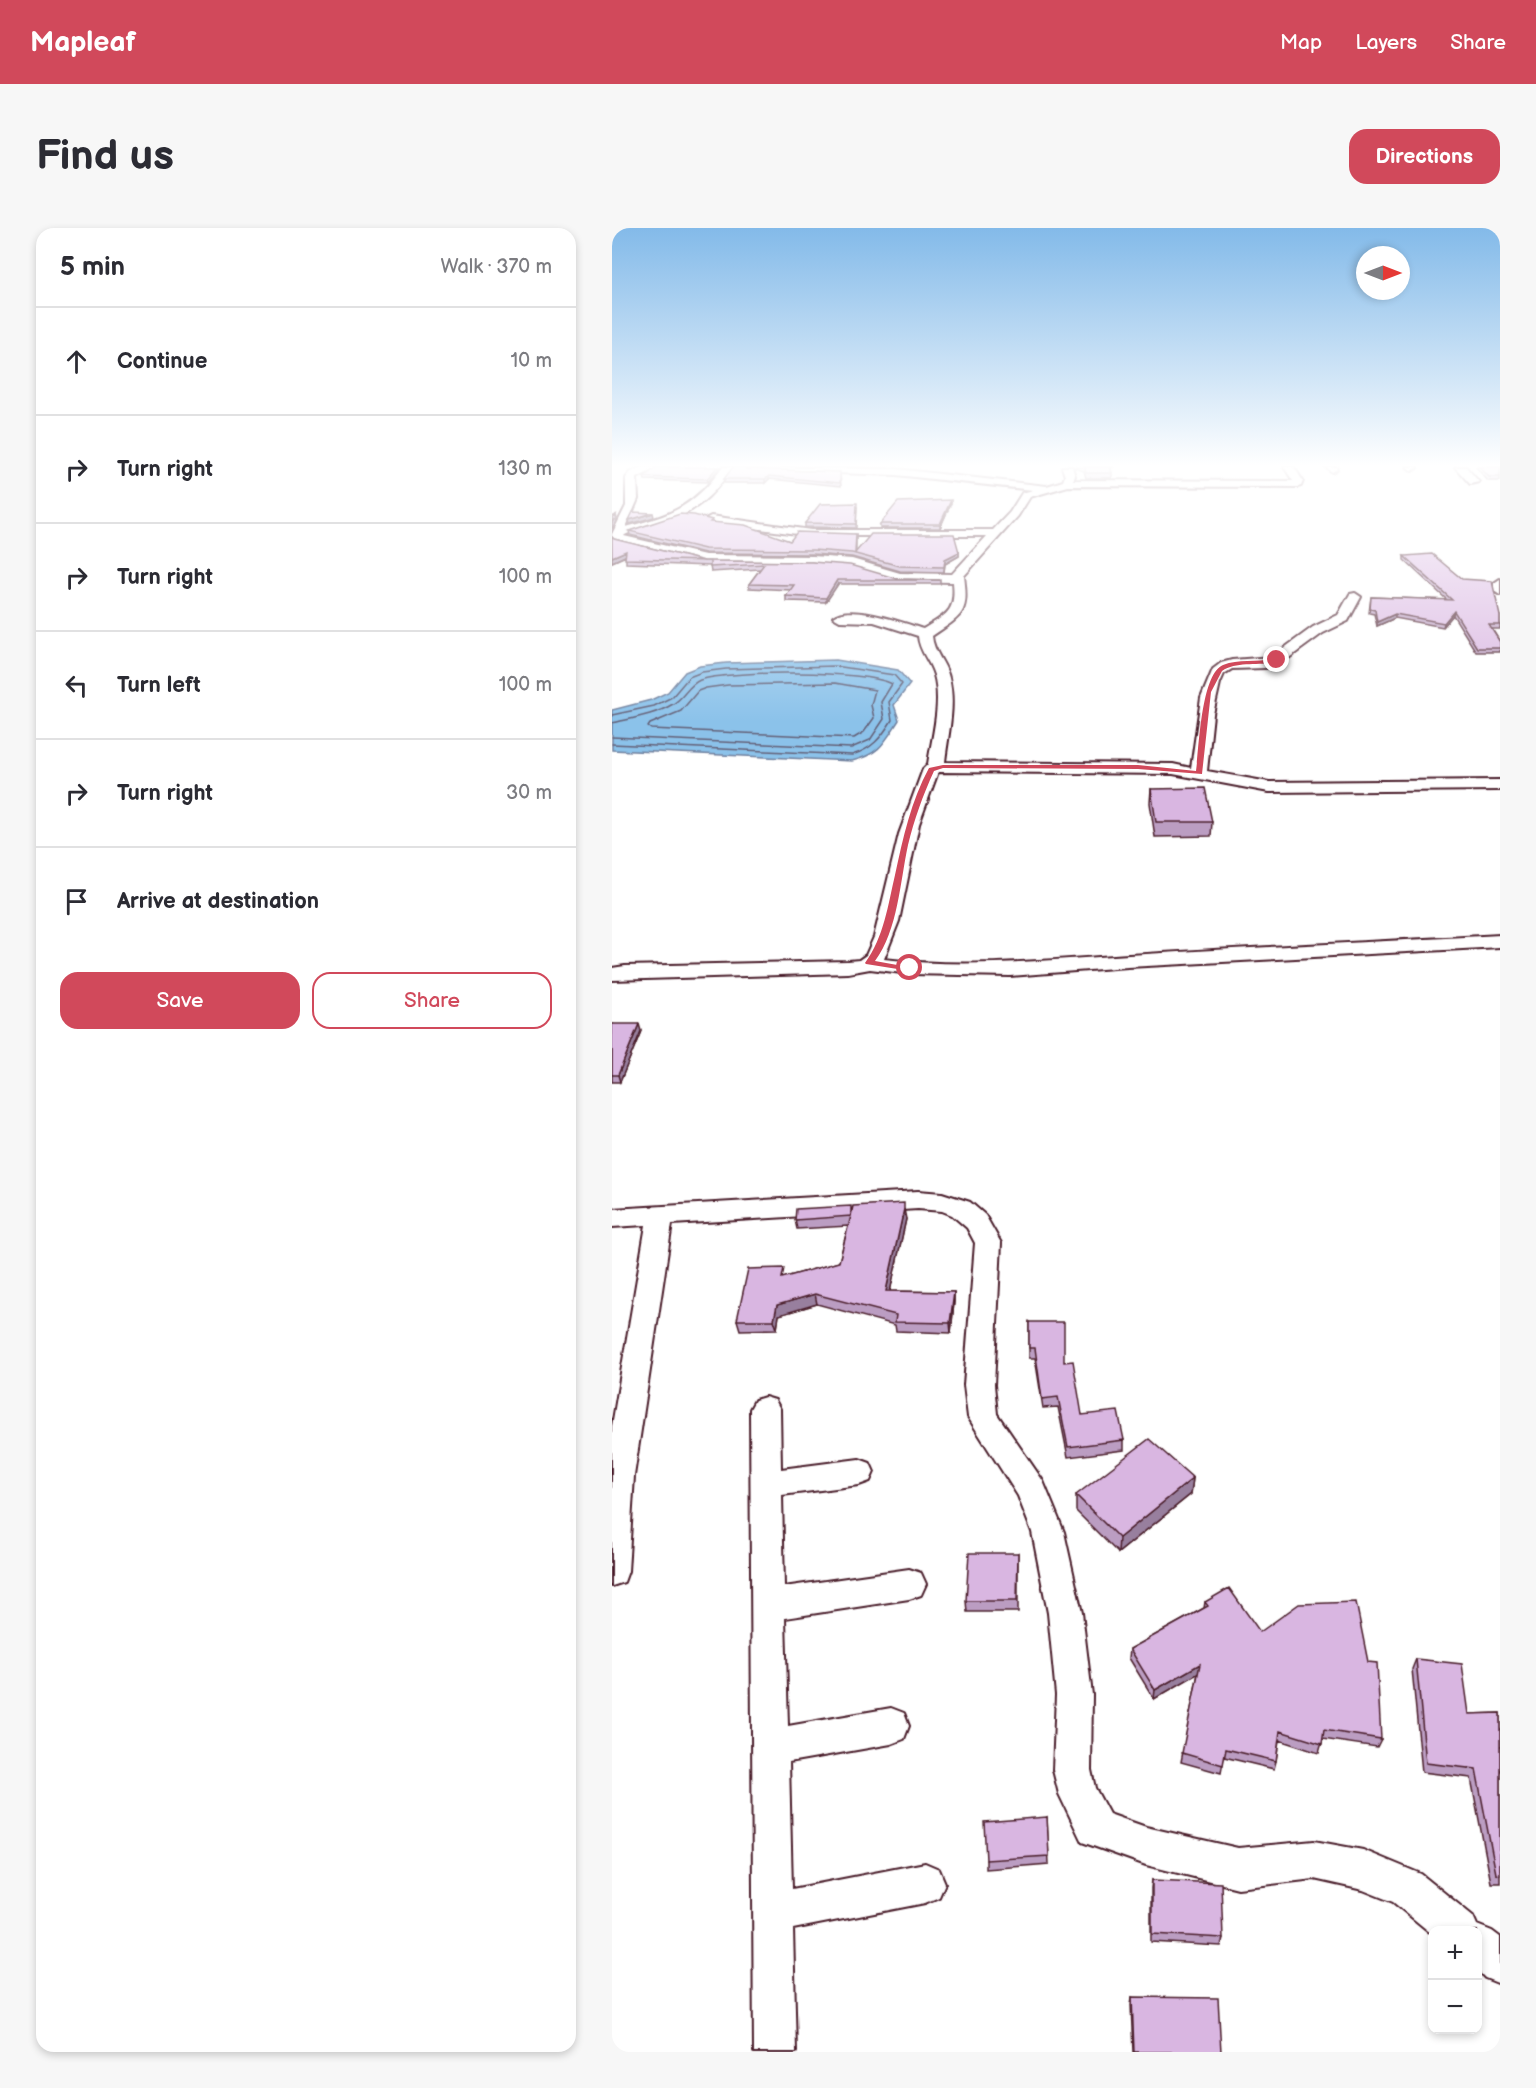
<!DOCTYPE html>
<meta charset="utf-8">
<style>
body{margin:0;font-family:"Balsamiq Sans",sans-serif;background:#f7f7f7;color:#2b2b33}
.controls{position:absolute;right:18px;bottom:18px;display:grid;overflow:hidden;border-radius:12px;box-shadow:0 3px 9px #0003}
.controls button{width:54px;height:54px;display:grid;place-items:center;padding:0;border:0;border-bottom:2px solid #e1e1e2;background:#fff;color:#2b2b33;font:30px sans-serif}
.compass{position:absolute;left:744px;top:18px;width:54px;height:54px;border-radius:50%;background:#fff;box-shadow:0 3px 9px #0003;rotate:90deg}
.stop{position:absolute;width:18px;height:18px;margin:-14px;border:4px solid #d1495b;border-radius:50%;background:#fff}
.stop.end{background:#d1495b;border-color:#fff;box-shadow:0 2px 6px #0008}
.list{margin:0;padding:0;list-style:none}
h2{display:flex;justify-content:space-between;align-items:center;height:78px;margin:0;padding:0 24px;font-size:26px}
h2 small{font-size:20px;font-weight:400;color:#7c7c81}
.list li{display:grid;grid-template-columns:39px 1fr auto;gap:18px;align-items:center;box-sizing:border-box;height:108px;padding:0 24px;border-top:2px solid #e1e1e2}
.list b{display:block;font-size:22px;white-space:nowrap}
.list em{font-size:20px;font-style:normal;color:#7c7c81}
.actions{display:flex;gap:12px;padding:18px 24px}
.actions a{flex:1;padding:14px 0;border:2px solid #d1495b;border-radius:18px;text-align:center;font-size:21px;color:#d1495b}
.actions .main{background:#d1495b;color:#fff}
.icon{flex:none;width:33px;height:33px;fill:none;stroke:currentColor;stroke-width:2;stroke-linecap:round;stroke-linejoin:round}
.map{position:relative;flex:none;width:888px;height:1824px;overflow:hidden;border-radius:18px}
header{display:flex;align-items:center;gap:36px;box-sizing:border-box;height:84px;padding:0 30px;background:#d1495b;color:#fff}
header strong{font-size:28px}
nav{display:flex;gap:33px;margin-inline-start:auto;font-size:21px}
.intro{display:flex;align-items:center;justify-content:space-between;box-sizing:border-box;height:144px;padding:0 36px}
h1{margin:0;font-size:42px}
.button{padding:15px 27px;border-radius:18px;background:#d1495b;color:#fff;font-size:21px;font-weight:700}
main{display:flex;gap:36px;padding:0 36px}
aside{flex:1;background:#fff;border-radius:18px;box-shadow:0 3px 9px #0003}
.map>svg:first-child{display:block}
.water{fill:#8bc2ea;stroke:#71819e;stroke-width:1.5}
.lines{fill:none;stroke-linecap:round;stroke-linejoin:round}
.shore{stroke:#646077;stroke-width:1.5}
.street-casing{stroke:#4a1f2b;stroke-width:4}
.street{fill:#fff;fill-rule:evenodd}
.wall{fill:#bb9dc2;stroke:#4a1f2b;stroke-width:1.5}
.shaded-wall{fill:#987f9e;stroke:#4a1f2b;stroke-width:1.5}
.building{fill:#d9b6e1;stroke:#4a1f2b;stroke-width:1.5}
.route{fill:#d1495b}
</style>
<header>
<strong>Mapleaf</strong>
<nav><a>Map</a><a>Layers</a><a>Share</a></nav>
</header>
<div class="intro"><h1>Find us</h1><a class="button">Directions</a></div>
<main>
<aside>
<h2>5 min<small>Walk · 370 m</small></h2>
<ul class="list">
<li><svg class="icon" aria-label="ahead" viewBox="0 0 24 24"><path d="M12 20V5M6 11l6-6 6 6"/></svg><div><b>Continue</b></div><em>10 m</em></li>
<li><svg class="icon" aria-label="right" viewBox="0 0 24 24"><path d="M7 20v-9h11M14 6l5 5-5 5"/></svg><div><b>Turn right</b></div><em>130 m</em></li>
<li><svg class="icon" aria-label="right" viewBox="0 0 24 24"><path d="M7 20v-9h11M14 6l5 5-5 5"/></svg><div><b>Turn right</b></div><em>100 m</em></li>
<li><svg class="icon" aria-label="left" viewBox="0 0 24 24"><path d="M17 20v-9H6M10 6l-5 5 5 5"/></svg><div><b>Turn left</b></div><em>100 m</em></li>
<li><svg class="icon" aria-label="right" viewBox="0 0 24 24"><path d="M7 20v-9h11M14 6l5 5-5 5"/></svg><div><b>Turn right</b></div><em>30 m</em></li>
<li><svg class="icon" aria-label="arrive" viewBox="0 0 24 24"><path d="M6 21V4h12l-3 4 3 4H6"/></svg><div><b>Arrive at destination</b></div></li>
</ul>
<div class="actions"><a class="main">Save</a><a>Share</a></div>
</aside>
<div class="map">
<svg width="888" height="1824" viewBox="0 0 888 1824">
<rect width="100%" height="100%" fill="#fff"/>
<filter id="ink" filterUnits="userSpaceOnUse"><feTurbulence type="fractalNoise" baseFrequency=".0167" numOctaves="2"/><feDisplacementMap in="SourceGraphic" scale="12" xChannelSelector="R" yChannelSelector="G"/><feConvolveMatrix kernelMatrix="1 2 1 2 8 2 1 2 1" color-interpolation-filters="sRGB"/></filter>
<g filter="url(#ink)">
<path class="water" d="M 224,432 L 286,442 L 298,456 L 282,477 L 287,492 C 272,515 268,526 240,533 L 0,522 L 0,482 L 39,472 L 56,464 L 73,444 L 88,438 L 114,435 Z"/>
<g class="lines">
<path class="shore" d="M 223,455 L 263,462 L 259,477 L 262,490 L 252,504 L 242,510 L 39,501 L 36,499 L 38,496 L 69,483 L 86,463 L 94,460 L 116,457 Z
M 0,487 L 42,478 L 60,469 L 77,449 L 90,444 L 114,441 L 223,438 L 282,447 L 290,456 L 277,474 L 280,492 C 269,510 260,521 240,527 L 0,516
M 0,495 C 21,490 43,487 61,476 C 72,470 76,457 88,452 C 117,442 254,442 280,456 L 269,474 L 272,491 L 258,512 L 239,520 L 0,509"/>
<g class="street-casing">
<path id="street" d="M 30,239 L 46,239 L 25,250 L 26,271 L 14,299 C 61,287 82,278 111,239 L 121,239 C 99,270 82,286 45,297 C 36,301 17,303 12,308 L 93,327 L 201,328 L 240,331 L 288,345 L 340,346 L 375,308 L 199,308 L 99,294 L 93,291 L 99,288 L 199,302 L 381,302 L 398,284 L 410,265 L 421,262 L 284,247 L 135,242 L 130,239 L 284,241 L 435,258 L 451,253 L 453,248 L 450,239 L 460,239 L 463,248 L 461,252 L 681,253 L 672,239 L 682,239 L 691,253 L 689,258 L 685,259 L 456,258 L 418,269 L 406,288 L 352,348 C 357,386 351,387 320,408 C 321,424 334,435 337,450 C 344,477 336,507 333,534 L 561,536 L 579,540 L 589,470 L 601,441 L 609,435 L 620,432 L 660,429 L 701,399 L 726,387 L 738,366 L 743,365 L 749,369 L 736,393 L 711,405 L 670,435 L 653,440 L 620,441 L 612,446 L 608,455 L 601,486 L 595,543 L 657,554 L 888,552 L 888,562 L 657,564 L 561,546 L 326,544 L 307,596 L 287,693 L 272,731 C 354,741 435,732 517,727 C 640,719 764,714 888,707 L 888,719 L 516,739 L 398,748 L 298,746 L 258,741 L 236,745 L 0,752 L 0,740 L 13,738 L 236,733 L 247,732 L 254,727 L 262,709 L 287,606 L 311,541 L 316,536 C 320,508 330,475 322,447 C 318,433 307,423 306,408 L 262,394 L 228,393 L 221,389 C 237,375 293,395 311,401 C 335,386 344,384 341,354 L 287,353 L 239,339 L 201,336 L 93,335 L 4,313 L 0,310 L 0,306 L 14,278 L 14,250 L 19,244 Z
M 714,239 L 724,239 L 725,241 L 720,244 Z
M 795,239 L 805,239 L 805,240 L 800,243 Z
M 843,239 L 854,239 L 867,254 L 858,256 Z
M 888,351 L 888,367 L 882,363 L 882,355 Z
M 306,963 L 330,965 L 358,974 L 373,987 L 389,1015 L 382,1157 L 385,1186 L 431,1253 L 452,1304 L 470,1385 L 480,1467 L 479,1542 L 483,1560 L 497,1586 L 534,1599 L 626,1620 L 702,1613 L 751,1622 L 809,1646 L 861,1688 L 865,1697 L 880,1703 L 888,1709 L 888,1756 L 873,1750 L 866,1743 L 866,1702 L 820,1702 L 820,1706 L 781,1674 L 751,1662 L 702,1651 L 626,1660 L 534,1637 L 470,1614 L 447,1566 L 441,1542 L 444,1467 L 436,1385 L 420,1304 L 406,1268 L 356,1189 L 352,1157 L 363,1015 L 355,1000 L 340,987 L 330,983 L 306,981 L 60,996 L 22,1248 L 16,1343 L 12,1354 L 0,1358 L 0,1198 L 34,997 L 0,999 L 0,981 Z
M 153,1169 L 163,1172 L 168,1181 L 169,1241 L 247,1231 L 258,1235 L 262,1244 L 258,1253 L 247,1257 L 170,1267 L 172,1359 L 297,1341 L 309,1345 L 314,1356 L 309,1367 L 297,1371 L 173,1390 L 176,1498 L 279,1480 L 292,1485 L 297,1498 L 292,1511 L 279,1516 L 177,1534 L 180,1661 L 313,1635 L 327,1641 L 333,1655 L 327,1669 L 313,1675 L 181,1701 L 184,1824 L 142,1824 L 138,1181 L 143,1172 Z"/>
</g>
<use href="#street" class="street"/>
</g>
<path class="wall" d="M 45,239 L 108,239 L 96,254 L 33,252 L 32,249 Z
M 462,239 L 502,239 L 499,240 L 500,245 L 500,250 L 474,250 L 472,243 L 463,240 Z
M 864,239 L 888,239 L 888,253 L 876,253 Z
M 134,241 L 228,244 L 229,258 L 157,251 L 153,255 L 112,255 L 112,251 Z
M 339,275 L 328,300 L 268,300 L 268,296 Z
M 245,279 L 244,300 L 193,299 L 193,295 Z
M 100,294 L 178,313 L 244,306 L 244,324 L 347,324 L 347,328 L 333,336 L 332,344 L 288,343 L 240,329 L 201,326 L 93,325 L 18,307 L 17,303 Z
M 0,309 L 2,311 L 92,333 L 200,334 L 286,351 L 328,352 L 328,356 L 226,356 L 214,374 L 174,373 L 174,368 L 179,362 L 137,360 L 137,356 L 148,341 L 99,344 L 98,338 L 14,335 L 14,328 L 0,334 Z
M 792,328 L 888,388 L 888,401 L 880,401 L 888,414 L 888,424 L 864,424 L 841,387 L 831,399 L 783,390 L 765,398 L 762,386 L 757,385 L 759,369 L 835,372 L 792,332 Z
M 539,561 L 600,594 L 599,608 L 543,609 L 538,575 Z
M 0,796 L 29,803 L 8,854 L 0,854 Z
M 240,982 L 294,991 L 278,1063 L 342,1064 L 342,1074 L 339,1105 L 284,1103 L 283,1097 L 205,1076 L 167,1087 L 165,1101 L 128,1102 L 125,1092 L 174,1049 L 227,1034 L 236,998 L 185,1001 L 183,992 Z
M 417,1094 L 452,1134 L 470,1187 L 512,1212 L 512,1222 L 456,1229 L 446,1179 L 431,1180 L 423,1130 L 417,1130 Z
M 581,1250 L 579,1266 L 506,1325 L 464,1283 L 464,1267 Z
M 406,1325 L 406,1384 L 355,1384 L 354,1373 Z
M 593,1374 L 648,1404 L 769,1511 L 765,1519 L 711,1511 L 707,1525 L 667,1512 L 664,1533 L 662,1541 L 612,1529 L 609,1545 L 569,1534 L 586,1445 L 542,1471 L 517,1430 L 518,1421 L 592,1380 Z
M 804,1431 L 857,1486 L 888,1485 L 888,1655 L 879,1655 L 859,1550 L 810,1544 L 800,1441 Z
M 435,1589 L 437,1636 L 374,1641 L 374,1632 Z
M 540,1652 L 611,1710 L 609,1718 L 539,1714 L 539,1660 Z
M 520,1769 L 609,1824 L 521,1824 L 519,1777 Z"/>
<path class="shaded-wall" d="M 105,239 L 108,239 L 96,254 L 95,251 Z
M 157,248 L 157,251 L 153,255 L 153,251 Z
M 339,272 L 339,275 L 328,300 L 328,296 Z
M 41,285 L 42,289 L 18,296 L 17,292 Z
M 4,287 L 5,291 L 0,301 L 0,295 Z
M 14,323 L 15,327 L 0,334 L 0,329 Z
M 347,324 L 347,328 L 333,336 L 332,344 L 333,331 Z
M 225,352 L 226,356 L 214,374 L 214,370 Z
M 842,383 L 841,387 L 831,399 L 832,395 Z
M 783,386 L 783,390 L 765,398 L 765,394 Z
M 27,796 L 29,803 L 8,854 L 6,847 Z
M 292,981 L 294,991 L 276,1073 L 274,1063 Z
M 342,1064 L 342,1074 L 339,1105 L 338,1095 Z
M 203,1066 L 205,1076 L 167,1087 L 165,1101 L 162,1092 L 165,1077 Z
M 581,1250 L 579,1266 L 506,1325 L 507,1310 Z
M 588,1436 L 587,1445 L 542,1471 L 543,1462 Z"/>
<path class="building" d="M 45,239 L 105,239 L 95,251 L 32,249 Z
M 121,239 L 132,239 L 134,241 L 228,244 L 228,255 L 157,248 L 153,251 L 112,251 Z
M 473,239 L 498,239 L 500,245 L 474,245 Z
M 868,239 L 888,239 L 888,249 L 877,249 Z
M 339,272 L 328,296 L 268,296 L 286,274 Z
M 245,275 L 244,296 L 193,295 L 208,276 Z
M 21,284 L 41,285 L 17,292 Z
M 68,286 L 82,287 L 100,292 L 98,294 L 133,297 L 178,313 L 185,304 L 244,306 L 243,325 L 259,306 L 342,306 L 347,324 L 333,331 L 332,339 L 288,338 L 240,325 L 201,322 L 93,321 L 17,303 Z
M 4,287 L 0,295 L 0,289 Z
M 0,309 L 2,311 L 92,333 L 200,334 L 238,337 L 286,351 L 328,352 L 225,352 L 214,370 L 174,368 L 182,357 L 137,356 L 152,336 L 98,339 L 98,333 L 13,331 L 14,323 L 0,329 Z
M 820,326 L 850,351 L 880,353 L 888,388 L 888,397 L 877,397 L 888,414 L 888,420 L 865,420 L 842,383 L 832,395 L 783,386 L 765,394 L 763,382 L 758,381 L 759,369 L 840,372 L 792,328 Z
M 593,560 L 600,594 L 544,594 L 539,561 Z
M 0,796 L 27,796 L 6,847 L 0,847 Z
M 292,975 L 292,981 L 274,1063 L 342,1064 L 338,1095 L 283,1094 L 284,1087 L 203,1066 L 165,1077 L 162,1092 L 125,1092 L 136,1041 L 172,1040 L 170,1050 L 227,1034 L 239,988 L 183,992 L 184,981 L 239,978 L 239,988 L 241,978 Z
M 417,1094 L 452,1094 L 452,1134 L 461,1133 L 470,1187 L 506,1183 L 512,1212 L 456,1219 L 446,1169 L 430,1171 L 423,1120 L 417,1120 Z
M 537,1211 L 581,1250 L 507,1310 L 464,1267 Z
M 357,1325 L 406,1325 L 405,1373 L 354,1373 Z
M 617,1360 L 648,1404 L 687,1376 L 744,1374 L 756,1434 L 765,1435 L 769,1511 L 712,1502 L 710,1516 L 668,1503 L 664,1533 L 614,1521 L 611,1537 L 570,1525 L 588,1436 L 543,1462 L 518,1421 L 596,1378 L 593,1374 Z
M 804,1431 L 850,1436 L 857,1486 L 888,1485 L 888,1647 L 884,1646 L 864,1541 L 814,1535 Z
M 435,1589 L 437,1628 L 374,1632 L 372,1594 Z
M 540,1652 L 609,1655 L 611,1710 L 540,1706 Z
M 520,1769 L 606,1770 L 609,1824 L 522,1824 Z"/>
</g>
<linearGradient id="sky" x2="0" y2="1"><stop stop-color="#83bae9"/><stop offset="0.48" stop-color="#fff"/><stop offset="1" stop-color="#fff" stop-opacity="0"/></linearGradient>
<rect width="888" height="494" fill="url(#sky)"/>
<path class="route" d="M 665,430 L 667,433 C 650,439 626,432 610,443 L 599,464 L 590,546 L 526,541 L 331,540 L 322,543 C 311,567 302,592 296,617 C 288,654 286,702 263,733 L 302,740 L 298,743 L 254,736 L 253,735 C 272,709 276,677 283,647 C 291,610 299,573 317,540 L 331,537 L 526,537 L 584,543 C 587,521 589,446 611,437 C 628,430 648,435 665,430 Z"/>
</svg>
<div class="controls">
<button>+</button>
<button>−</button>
</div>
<svg class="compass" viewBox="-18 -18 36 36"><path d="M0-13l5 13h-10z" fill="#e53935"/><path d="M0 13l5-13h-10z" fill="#7c7c81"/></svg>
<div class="stop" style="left:298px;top:740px"></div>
<div class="stop end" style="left:665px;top:432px"></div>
</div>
</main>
